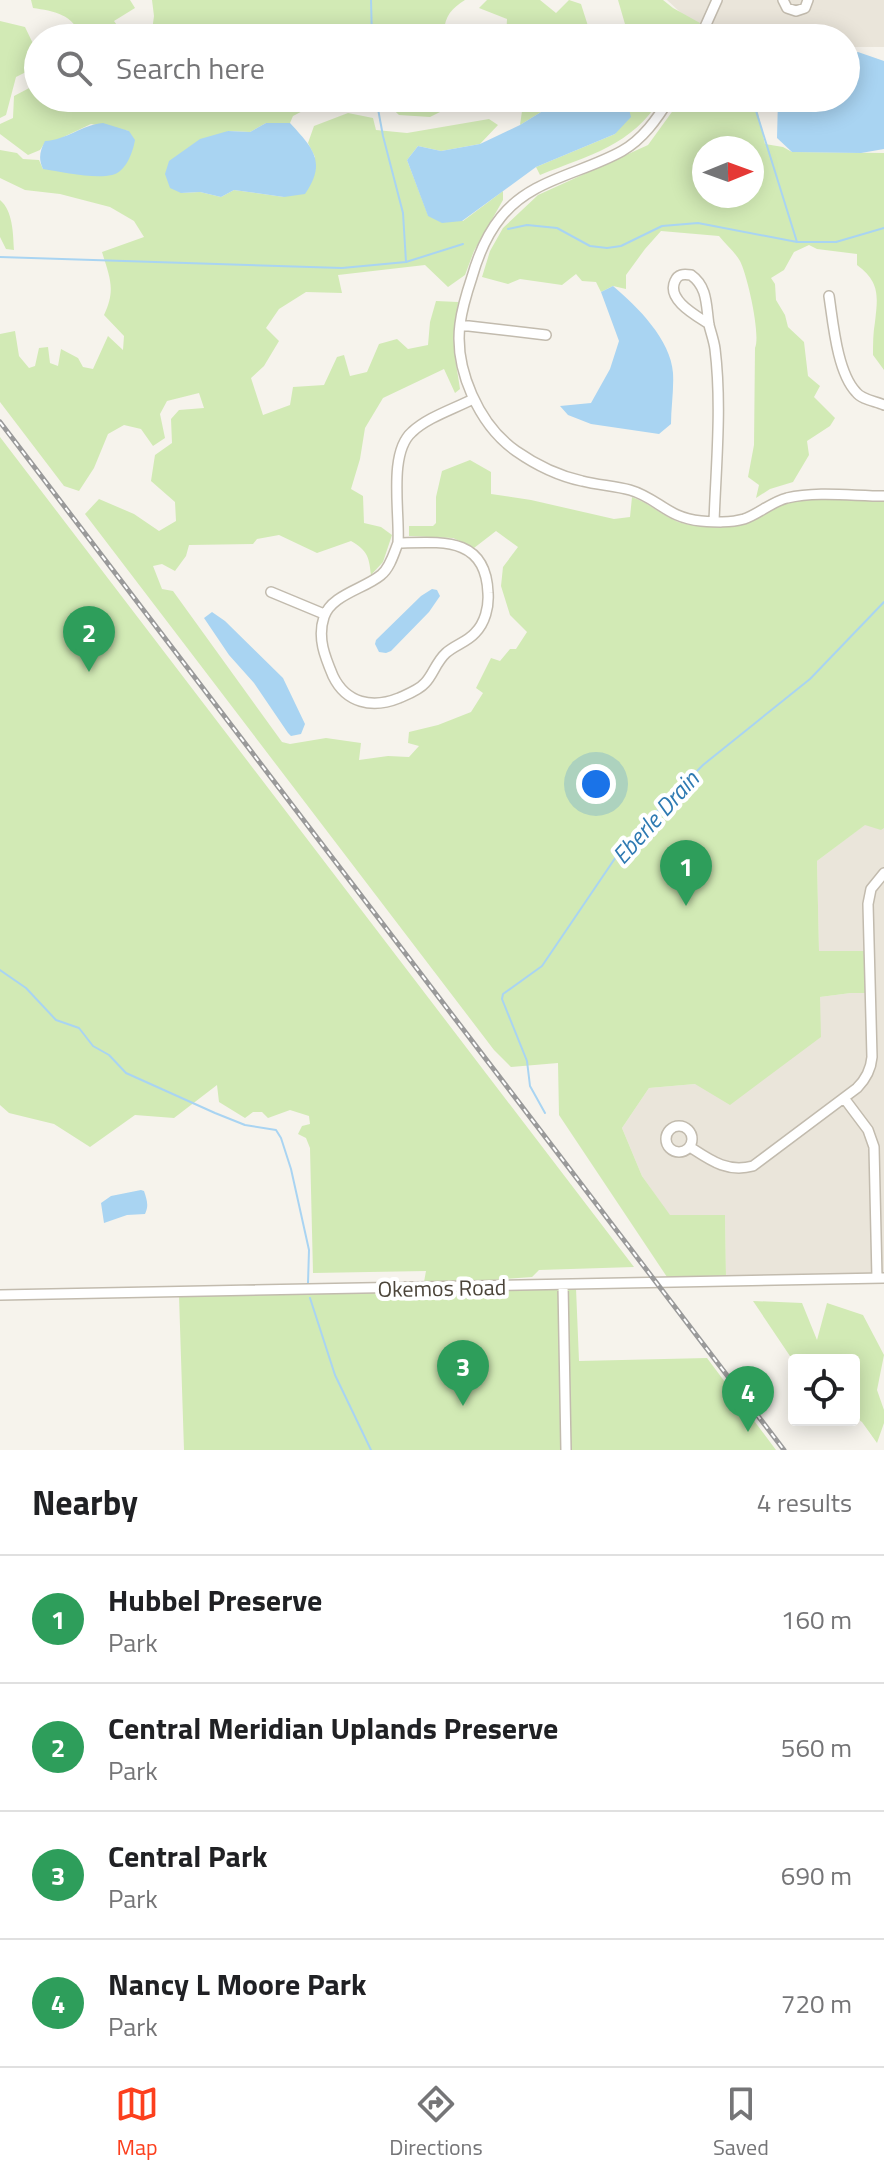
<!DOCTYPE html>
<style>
body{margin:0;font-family:"Titillium Web",sans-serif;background:#f2f2f2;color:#202124}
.controls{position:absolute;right:24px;bottom:24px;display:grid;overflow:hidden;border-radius:8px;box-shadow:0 4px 20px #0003}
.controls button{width:72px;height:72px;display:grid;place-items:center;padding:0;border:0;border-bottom:2px solid #e0e0e0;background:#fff;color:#202124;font:40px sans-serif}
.compass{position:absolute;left:692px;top:136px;width:72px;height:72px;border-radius:50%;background:#fff;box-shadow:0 4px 20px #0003;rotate:89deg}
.you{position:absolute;left:596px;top:784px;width:28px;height:28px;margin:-20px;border:6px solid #fff;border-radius:50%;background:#1a73e8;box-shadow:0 0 0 12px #1a73e833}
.badge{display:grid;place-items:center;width:52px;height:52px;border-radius:50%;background:#fc3f1d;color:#fff;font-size:26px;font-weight:700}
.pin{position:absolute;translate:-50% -66px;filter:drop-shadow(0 2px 4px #0008)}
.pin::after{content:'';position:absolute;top:42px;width:28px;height:24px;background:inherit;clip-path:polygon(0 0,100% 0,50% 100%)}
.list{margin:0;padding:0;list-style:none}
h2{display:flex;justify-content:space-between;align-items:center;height:104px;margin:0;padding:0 32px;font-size:34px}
h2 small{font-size:26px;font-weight:400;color:#757577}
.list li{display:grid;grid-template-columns:52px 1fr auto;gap:24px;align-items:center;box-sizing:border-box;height:128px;padding:0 32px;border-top:2px solid #e0e0e0}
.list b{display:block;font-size:30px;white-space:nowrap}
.list p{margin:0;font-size:26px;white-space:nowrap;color:#757577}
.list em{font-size:26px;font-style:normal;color:#757577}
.icon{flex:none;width:44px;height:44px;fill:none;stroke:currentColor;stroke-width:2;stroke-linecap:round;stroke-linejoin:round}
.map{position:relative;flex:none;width:884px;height:1450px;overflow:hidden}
.search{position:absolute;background:#fff;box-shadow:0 4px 20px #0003;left:24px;right:24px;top:24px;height:88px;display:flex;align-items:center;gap:20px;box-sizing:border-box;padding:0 28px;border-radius:44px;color:#757577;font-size:30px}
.sheet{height:616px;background:#fff}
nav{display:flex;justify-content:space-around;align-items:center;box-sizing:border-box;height:112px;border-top:2px solid #e0e0e0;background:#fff;font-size:22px;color:#757577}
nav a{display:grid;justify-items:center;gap:4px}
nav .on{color:#fc3f1d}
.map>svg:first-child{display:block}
.residential{fill:#eae5da}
.green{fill:#d2eab5;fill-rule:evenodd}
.water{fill:#a9d4f2}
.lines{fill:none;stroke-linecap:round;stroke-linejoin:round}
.stream{stroke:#a9d4f2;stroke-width:2}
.minor-casing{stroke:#c2bbae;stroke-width:12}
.minor{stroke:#fff;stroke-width:9}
.rail-casing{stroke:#9a9a9a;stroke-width:5}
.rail{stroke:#fff;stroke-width:2;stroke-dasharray:6;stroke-linecap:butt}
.labels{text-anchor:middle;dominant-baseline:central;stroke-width:8;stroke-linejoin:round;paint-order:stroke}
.street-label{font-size:22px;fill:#4b4439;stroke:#fff}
.water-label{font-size:24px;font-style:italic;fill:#2e7ab2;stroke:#fff}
</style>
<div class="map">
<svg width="884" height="1450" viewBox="0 0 884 1450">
<rect width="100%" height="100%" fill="#f6f3ec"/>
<path class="residential" d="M 667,0 L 884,0 L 884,47 L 854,47 L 846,50 L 846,38 L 708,38 Z
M 884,810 L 884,1274 L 726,1277 L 725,1215 L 670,1216 L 642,1176 L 622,1128 L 649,1088 L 695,1084 L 820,997 L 851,993 L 819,952 L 817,861 Z"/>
<path class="green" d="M 31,0 L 130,0 L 135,8 L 114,21 L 122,32 L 141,28 L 146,33 L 142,38 L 80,38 C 75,14 53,11 33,8 Z
M 152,0 L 465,0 C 450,9 442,20 445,38 L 151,38 L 154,16 Z
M 487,0 L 540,0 L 556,13 L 569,0 L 581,4 L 588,26 L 607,30 L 613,38 L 506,38 L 507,19 L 479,8 Z
M 618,0 L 663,0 L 673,8 L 700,23 L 693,38 L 652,38 L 645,33 L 627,31 Z
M 0,21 L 25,27 L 38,54 L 38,60 L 28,71 L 16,77 L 6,115 L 0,118 Z
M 35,85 L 38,86 L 38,98 L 308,98 L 314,105 L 293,116 L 290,123 L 266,123 L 250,132 L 228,131 L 181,193 L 200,192 L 221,197 L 234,190 L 284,197 L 315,157 L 308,143 L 314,126 L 348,113 L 373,118 L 376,130 L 407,133 L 489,119 L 498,125 L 480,144 L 441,151 L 418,146 L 407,160 L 428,215 L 463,221 L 503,191 L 503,200 L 474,251 L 465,275 L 448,287 L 425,265 L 338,275 L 342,293 L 306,292 L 279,309 L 266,328 L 279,341 L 264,366 L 251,378 L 263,415 L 290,405 L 293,387 L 324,385 L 337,357 L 344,355 L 350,376 L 367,372 L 379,344 L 397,339 L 408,349 L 428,345 L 430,322 L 436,301 L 458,302 L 455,357 L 460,389 L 455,393 L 444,369 L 383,398 L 365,428 L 360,459 L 351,489 L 363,496 L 364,523 L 381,527 L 392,535 L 383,562 L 371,575 C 369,557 368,551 351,541 L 317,553 L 279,535 L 257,539 L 253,544 L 189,545 L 186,556 L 175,571 L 162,564 L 153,566 L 162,589 L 173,591 L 282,742 L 290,744 L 326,738 L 361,743 L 359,760 L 388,756 L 409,757 L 419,746 L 408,743 L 409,732 L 438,725 L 471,712 L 483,693 L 476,688 L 491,658 L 500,661 L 510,649 L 516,649 L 527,632 L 510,615 L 501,586 L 503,567 L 518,547 L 496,531 L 474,548 L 453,538 L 409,536 L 409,526 L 433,526 L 436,523 L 436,497 L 442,471 L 470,460 L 491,472 L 491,494 L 531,500 L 614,519 L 630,517 L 632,497 C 652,504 666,520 686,524 C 703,528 736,525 753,519 C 764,514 774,506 786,502 C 814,494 855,500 884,500 L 884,828 L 881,830 L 865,825 L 817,861 L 819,951 L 864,951 L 865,993 L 851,993 L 820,997 L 821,1037 L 730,1105 L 695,1084 L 649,1088 L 622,1128 L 642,1176 L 670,1215 L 725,1215 L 726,1277 L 667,1277 L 559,1115 L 558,1063 L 511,1067 L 494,1050 L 85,514 L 99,499 L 134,514 L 159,531 L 176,521 L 175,502 L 151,481 L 155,455 L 172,443 L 171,419 L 179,410 L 204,408 L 199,393 L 167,401 L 160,414 L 165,438 L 153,446 L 141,429 L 124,425 L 108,434 L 94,468 L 79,491 L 64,486 L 0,402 L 0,334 L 15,331 L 19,356 L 29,368 L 35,366 L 39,348 L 48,347 L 50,363 L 58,366 L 61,349 L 78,358 L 83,367 L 93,369 L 108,336 L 123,350 L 124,336 L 104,315 C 116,290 110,278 102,252 L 144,237 L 134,221 L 110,207 L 60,194 L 25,190 L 0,178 L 0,150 L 17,153 L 23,159 L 39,160 L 43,169 L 129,131 L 91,124 L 55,141 L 46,141 L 40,150 L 28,155 L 0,134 L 0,124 L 13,118 L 14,96 Z
M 381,98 L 452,98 L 448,108 L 430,117 L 399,115 Z
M 532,98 L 584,98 L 554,104 L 520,125 L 523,104 Z
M 623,98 L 661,98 C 632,146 589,155 540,175 L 536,167 L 615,134 L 628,105 Z
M 682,98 L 763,98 L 756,104 L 765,144 L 783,147 L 792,152 L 884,153 L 884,370 L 873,355 C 873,344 873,333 875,322 C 878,296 880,282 857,265 L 857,254 L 817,249 L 809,245 L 794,252 L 784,270 L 771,278 L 775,284 L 776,300 L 785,315 L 788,327 L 804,342 L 808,376 L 820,386 L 814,397 L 835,418 L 830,426 L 807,441 L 809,455 L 793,482 L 770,489 L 756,498 L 759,485 L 748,477 L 754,445 L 755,348 C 761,335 747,274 740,261 C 735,252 725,244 719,236 L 661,231 L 645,249 L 626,275 L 626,289 L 613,286 L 601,292 L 596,282 L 582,281 L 576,274 L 562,285 L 520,279 L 508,284 L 482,277 L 490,251 L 503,228 L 538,195 L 648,145 ZM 704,148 L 752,148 L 752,196 L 704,196 Z
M 0,200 C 13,211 13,233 14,250 L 6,249 L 0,237 Z
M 0,437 L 634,1267 L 539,1270 L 532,1277 L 479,1281 L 424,1282 L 426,1271 L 313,1273 L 310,1148 L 306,1138 L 298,1134 L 302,1126 L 310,1124 L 309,1116 L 290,1110 L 268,1118 L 262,1112 L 253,1112 L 245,1118 L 219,1102 L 217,1085 L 174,1118 L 135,1115 L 90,1147 L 54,1124 L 9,1113 L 0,1105 Z
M 576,1288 L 579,1361 L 707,1358 L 776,1450 L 184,1450 L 179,1296 Z
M 753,1301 L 802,1303 L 817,1340 L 827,1303 L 863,1315 L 884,1355 L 877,1390 L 884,1410 L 884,1423 L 877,1443 L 862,1422 L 854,1417 L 854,1360 L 794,1360 L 794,1362 Z"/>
<path class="water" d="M 858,52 L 884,61 L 884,149 L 861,153 L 792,152 L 777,138 L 778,98 L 846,98 L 846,57 Z
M 585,98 L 623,98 L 628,105 L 631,117 L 615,134 L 536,167 L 462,221 L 442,223 L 428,216 L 407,160 L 418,146 L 441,151 L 480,144 L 520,125 L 554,104 Z
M 103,123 L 129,131 L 135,140 C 133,152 126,172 112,175 C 94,179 61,172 43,169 C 38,158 40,151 45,141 C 66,140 82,125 103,123 Z
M 266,123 L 290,123 C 313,148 327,162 305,194 L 284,197 L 234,190 L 221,197 L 200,192 L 181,193 L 170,188 L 165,174 L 169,161 L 200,139 L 228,131 L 250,132 Z
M 613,286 C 637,306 671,340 673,373 C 674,390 671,408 671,424 L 659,434 L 591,424 L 568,415 L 560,406 L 591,403 L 610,369 L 619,341 L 601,292 Z
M 432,589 L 437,590 L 440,596 L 429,612 L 391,651 L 386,653 L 379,652 L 375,644 L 376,640 L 421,596 Z
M 212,612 L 225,621 L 283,678 L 305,724 L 301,734 L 291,736 L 288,733 L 254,683 L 229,655 L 204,618 Z
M 141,1190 L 144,1191 C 147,1200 149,1206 145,1214 L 127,1215 L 104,1223 L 101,1203 L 111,1196 Z"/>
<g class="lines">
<path class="stream" d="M 371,0 L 372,38
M 376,98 L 383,136 L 403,213 L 406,262
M 752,98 L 797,242
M 508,229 L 527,225 L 557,228 L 590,246 L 607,248 L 621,246 L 662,226 L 698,223 L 797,242 L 836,242 L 884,228
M 0,257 L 342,268 L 406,262 L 463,244
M 0,970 L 26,988 L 56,1020 L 79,1028 L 93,1046 L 109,1055 L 126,1073 L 215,1113 L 245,1125 L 276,1130 L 281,1138 L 291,1169 L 309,1250 L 308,1283
M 545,1113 L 530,1086 L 527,1061 L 502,999 L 503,994 L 542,966 L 622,848 L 664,804 L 703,765 L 810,679 L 884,602
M 310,1298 L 335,1375 L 371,1450"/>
<g class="minor-casing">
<path id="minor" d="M 783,0 L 787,8 L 796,11 L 805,8 L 808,0
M 700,38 L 717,0
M 670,98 C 657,119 643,139 622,151 C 581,174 531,179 501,217 C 487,234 478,256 472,277 C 467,292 462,308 460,324 C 454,369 479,425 516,451 C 536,465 559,476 582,481 C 598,485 615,486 630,490 C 658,498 667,518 701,521 C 715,522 730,523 744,519 C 759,514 771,502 787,498 C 818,491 853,496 884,496
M 829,296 C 833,322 837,372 856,392 C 862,400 875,401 884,405
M 709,324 C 697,316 666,300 675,281 C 678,274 683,274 691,275 C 708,287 706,306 709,325 C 711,333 714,341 715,349 C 722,406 716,465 714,522
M 460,325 L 546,335
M 398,543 C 394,553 390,568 381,575 C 364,589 331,595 324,617 C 317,638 325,657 333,676 C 346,703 372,709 399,698 C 408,694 419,690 425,683 C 433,675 436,662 446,653 C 455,645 467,642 475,633 C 485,623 489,607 488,593 C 486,536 441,542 398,543 C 400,513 388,453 412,432 C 428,417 454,409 473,399
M 271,592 L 324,614
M 844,1098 L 868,1130 L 874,1147 L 877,1278
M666 1139a13 13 0 1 1 26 0a13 13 0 1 1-26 0Z
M 690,1147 C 710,1160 727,1173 753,1166 L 857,1088 C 866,1079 871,1069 872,1057 L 868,904 L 871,889 L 884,873
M 563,1285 L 566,1450
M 0,1295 L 884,1278"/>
</g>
<use href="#minor" class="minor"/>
<g class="rail-casing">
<path id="rail" d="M 0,422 L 784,1450"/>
</g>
<use href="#rail" class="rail"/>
</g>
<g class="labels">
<g class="street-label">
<text transform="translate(442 1288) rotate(-1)">Okemos Road</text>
</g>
<g class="water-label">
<text transform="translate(655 817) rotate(-48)">Eberle Drain</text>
</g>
</g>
</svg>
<div class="controls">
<button><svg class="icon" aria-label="locate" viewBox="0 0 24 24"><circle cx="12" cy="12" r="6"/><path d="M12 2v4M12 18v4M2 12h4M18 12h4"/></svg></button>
</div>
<svg class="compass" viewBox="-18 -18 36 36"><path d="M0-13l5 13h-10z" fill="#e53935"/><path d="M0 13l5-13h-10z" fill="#757577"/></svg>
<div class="you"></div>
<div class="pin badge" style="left:686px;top:906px;background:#2e9e5b">1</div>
<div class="pin badge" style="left:89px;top:672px;background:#2e9e5b">2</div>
<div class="pin badge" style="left:463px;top:1406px;background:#2e9e5b">3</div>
<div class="pin badge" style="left:748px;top:1432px;background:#2e9e5b">4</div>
<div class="search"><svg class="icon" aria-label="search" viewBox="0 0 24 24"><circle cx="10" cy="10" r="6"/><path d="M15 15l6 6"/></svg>Search here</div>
</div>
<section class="sheet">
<h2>Nearby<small>4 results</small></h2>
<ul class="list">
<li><span class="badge" style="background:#2e9e5b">1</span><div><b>Hubbel Preserve</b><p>Park</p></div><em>160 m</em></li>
<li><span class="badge" style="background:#2e9e5b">2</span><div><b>Central Meridian Uplands Preserve</b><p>Park</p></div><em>560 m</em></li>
<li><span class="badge" style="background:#2e9e5b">3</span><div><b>Central Park</b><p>Park</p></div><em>690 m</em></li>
<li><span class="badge" style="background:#2e9e5b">4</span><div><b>Nancy L Moore Park</b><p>Park</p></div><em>720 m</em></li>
</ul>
</section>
<nav>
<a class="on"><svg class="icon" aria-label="map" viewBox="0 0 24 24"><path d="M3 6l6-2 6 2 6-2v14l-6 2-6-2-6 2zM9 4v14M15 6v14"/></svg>Map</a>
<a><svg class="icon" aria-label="directions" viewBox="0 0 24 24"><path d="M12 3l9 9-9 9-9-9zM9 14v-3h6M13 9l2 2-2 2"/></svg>Directions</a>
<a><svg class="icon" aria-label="saved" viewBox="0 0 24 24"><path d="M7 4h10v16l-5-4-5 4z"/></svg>Saved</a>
</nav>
